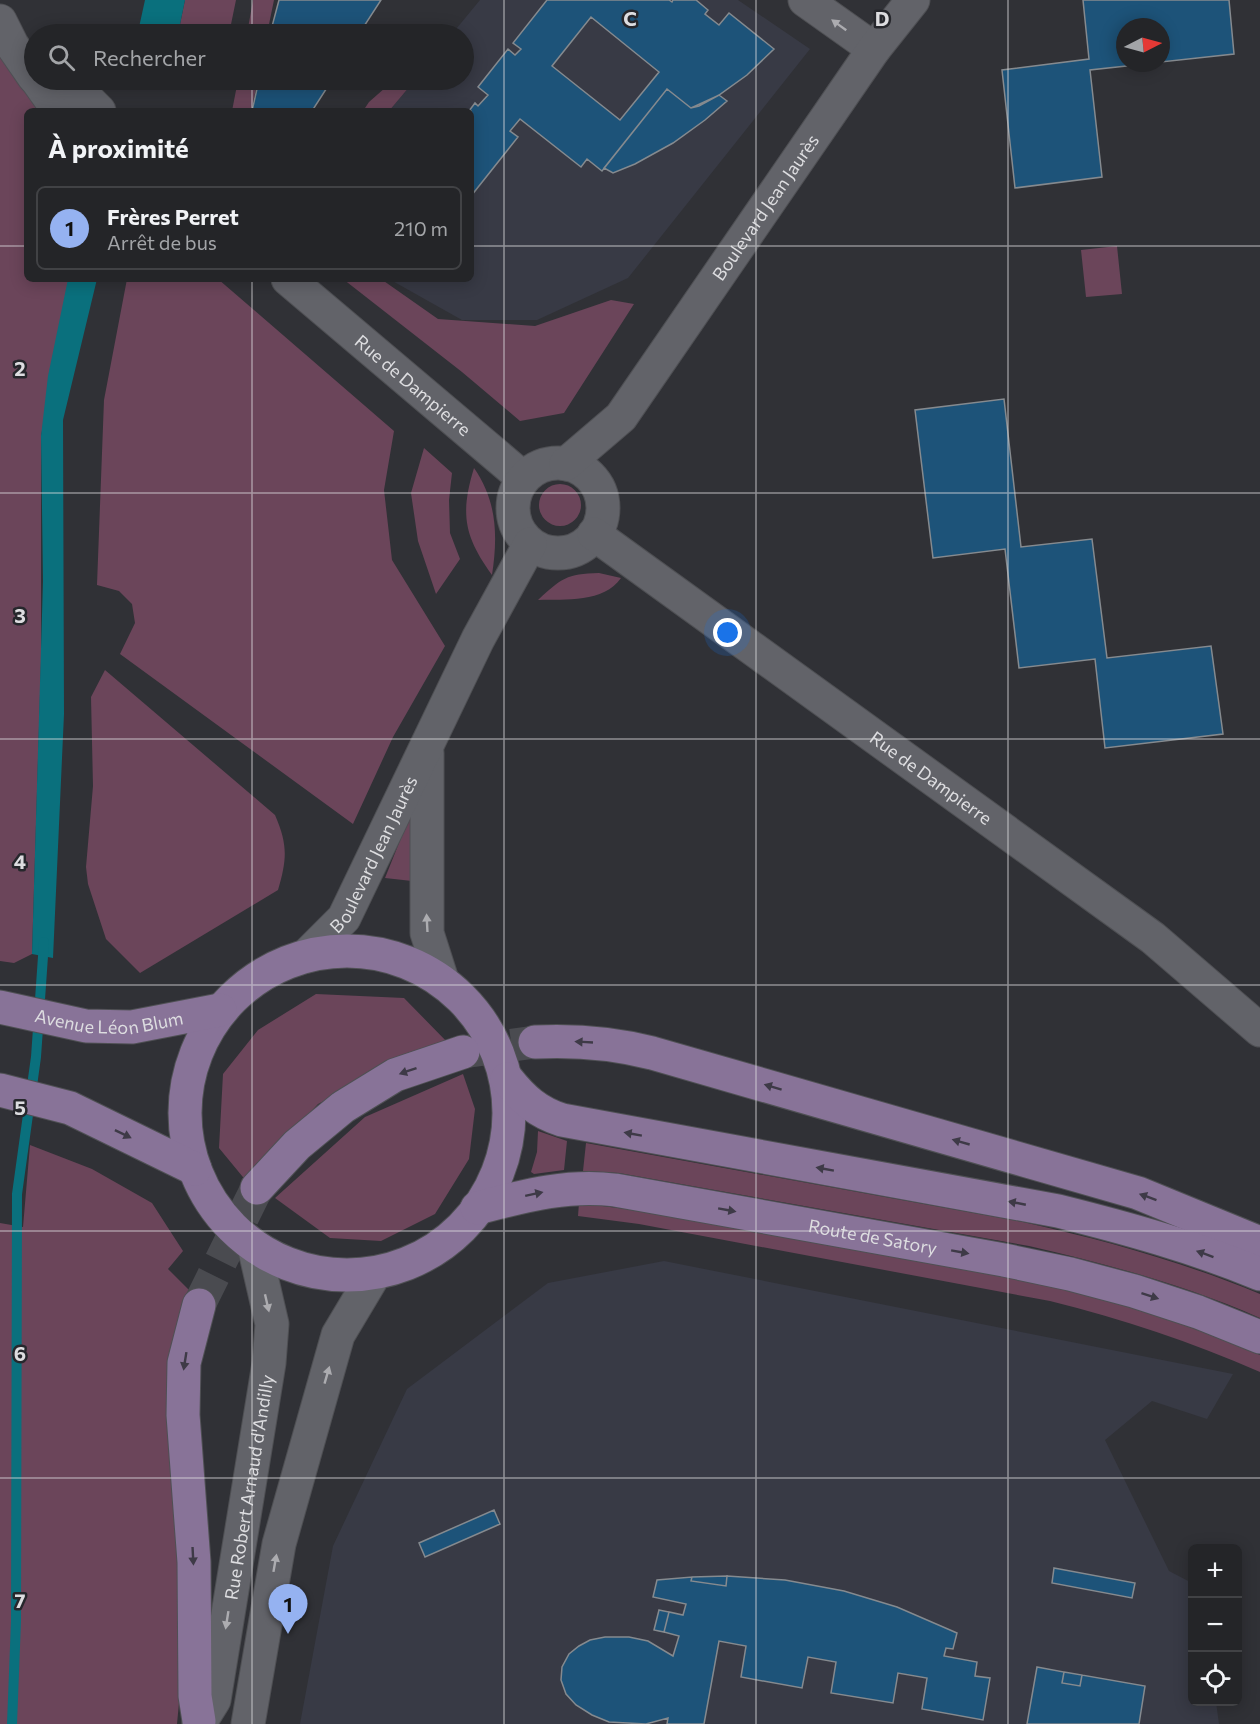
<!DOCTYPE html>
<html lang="fr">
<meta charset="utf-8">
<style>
body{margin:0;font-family:Commissioner,sans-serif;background:#303134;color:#f1f3f6}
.controls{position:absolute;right:18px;bottom:18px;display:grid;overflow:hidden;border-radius:9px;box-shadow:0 3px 15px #0003}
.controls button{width:54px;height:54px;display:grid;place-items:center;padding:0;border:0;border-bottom:2px solid #414245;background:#242528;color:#f1f3f6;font:30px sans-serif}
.compass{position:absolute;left:1116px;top:18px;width:54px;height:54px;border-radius:50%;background:#242528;box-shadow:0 3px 15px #0003;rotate:84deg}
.you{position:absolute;left:728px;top:633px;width:21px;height:21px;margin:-15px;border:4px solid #fff;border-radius:50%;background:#1a73e8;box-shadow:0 0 0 9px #1a73e833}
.badge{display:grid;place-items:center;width:39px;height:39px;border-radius:50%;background:#95b2f1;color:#111;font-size:20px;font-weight:700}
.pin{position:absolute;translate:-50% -50px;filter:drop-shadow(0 2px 3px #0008)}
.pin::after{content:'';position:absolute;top:32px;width:21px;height:18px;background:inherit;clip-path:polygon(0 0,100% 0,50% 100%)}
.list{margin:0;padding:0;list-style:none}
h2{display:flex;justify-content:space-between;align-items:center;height:78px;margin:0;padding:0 24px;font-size:26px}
h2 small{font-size:20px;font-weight:400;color:#a3a5a8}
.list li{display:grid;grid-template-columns:39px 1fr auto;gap:18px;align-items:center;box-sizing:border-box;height:84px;margin:0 12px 12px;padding:0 12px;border:2px solid #414245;border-radius:9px}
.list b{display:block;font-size:22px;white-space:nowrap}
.list p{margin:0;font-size:20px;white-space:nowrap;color:#a3a5a8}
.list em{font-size:20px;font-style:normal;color:#a3a5a8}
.icon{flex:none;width:33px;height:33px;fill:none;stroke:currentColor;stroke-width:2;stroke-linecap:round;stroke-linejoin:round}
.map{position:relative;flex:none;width:1260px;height:1724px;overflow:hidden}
.search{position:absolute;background:#242528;box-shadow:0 3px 15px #0003;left:24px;top:24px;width:450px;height:66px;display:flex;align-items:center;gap:15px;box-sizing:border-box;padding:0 21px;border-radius:33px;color:#a3a5a8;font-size:22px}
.panel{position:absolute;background:#242528;box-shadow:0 3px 15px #0003;left:24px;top:108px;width:450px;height:174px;border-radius:9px}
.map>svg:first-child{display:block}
.built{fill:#383a45}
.green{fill:#6b455a}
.water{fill:#0a707d}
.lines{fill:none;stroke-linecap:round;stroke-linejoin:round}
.stream{stroke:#0a707d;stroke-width:10}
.building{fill:#1d5379;stroke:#858a8f;stroke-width:1.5;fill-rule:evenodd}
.major-tunnel{stroke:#4a4b50;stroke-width:33;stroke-dasharray:33 16;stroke-linecap:butt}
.minor-casing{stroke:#4f5054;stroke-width:35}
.major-casing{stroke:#4f5054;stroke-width:35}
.minor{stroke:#626369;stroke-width:33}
.major{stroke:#887398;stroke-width:33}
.oneway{fill:#acacb0}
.oneway2{fill:#3e3a47}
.grid{fill:none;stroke:#dddde0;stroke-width:1.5;stroke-opacity:0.55}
.labels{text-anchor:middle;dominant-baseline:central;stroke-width:5;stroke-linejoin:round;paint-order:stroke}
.street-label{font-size:18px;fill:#dddde0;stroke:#26272c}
.grid-label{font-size:20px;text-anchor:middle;font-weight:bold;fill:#dddde0;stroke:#26272c;stroke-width:5;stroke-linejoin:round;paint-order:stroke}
</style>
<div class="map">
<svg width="1260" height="1724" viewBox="0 0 1260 1724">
<rect width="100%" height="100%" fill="#303136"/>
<path class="built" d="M 480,0 L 738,0 L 810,49 L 628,278 L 537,320 L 462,320 L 389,279 L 471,279 L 471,111 L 389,111 L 415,80 L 464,80 L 464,34 L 452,34 Z
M 664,1261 L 1233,1374 L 1207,1419 L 1152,1401 L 1105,1440 L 1169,1571 L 1192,1583 L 1192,1702 L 1216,1702 L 1219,1724 L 300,1724 L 333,1546 L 407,1389 L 548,1283 Z"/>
<path class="green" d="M 185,0 L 236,0 L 229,34 L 178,34 Z
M 253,0 L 274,0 L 267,34 L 247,34 Z
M 0,44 L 43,111 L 27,111 L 27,279 L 70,279 L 41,436 L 41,662 L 32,954 L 14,963 L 0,961 Z
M 238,80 L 258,80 L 251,111 L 232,111 Z
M 394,80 L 405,80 L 410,86 L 389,111 L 363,111 L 369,102 Z
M 1117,246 L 1122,294 L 1086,297 L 1081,250 Z
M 127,279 L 218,279 L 394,431 L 384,490 L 392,560 L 445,646 L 393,737 L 353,824 L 120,654 L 135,623 L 132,604 L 119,591 L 97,585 L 104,400 Z
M 343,279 L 381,279 L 438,319 L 535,326 L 611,300 L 634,304 L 564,413 L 520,421 L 462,372 Z
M 424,448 L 452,473 L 449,500 L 450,533 L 460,559 L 436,594 L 418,541 L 411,493 Z
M 474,468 C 497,501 498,536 492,575 C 464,536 460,514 474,468 Z
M539 505a21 21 0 1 1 42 0a21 21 0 1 1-42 0Z
M 599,573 L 621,578 C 604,603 565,599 538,600 C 562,578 566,574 599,573 Z
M 105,670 L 275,815 C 288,845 287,859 278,890 L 140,973 L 106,939 L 88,884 L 86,867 L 93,786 L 91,697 Z
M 413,808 L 412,881 L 385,878 Z
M 316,994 L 404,998 L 451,1046 L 400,1062 L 318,1104 L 247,1182 L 219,1148 L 223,1074 L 258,1030 Z
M 463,1074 L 475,1109 L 469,1159 L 435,1214 L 381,1241 L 330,1238 L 275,1198 L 365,1117 Z
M 538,1131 L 567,1141 L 564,1170 L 534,1174 L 531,1172 L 537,1152 Z
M 586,1143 L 1023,1222 C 1104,1240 1183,1262 1260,1294 L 1260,1318 C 1186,1285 1107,1264 1029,1246 L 619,1173 L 583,1171 Z
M 30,1145 L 92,1169 L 152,1203 L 183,1251 L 168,1269 L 190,1291 L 173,1380 L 183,1661 L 177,1724 L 0,1724 L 0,1223 L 23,1227 Z
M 579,1203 L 649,1212 L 1055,1286 C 1125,1304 1194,1326 1260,1355 L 1260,1372 C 1191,1342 1123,1319 1050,1301 L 639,1224 L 578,1216 Z"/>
<path class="water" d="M 145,0 L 185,0 L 178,34 L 149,34 L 138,32 Z
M 68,279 L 97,279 L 63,420 L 64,714 L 53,958 L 32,954 L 43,581 L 41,436 L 48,376 Z"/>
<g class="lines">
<path class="stream" d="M 12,1724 L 16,1621 L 17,1194 L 36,1057 L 44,942"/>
</g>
<path class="building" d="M 279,0 L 381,0 L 359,34 L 270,34 Z
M 547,0 L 669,0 L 672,2 L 673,0 L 696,0 L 708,10 L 705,14 L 719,25 L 729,13 L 774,49 L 747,75 L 719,95 L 699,106 L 691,108 L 667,89 L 602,171 L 587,159 L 581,167 L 520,119 L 510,131 L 518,137 L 471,196 L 471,111 L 469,111 L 475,103 L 478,106 L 488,95 L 478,87 L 508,49 L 515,55 L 521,49 L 513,43 ZM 591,17 L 659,72 L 620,120 L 552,66 Z
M 1083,0 L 1229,0 L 1234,54 L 1161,62 L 1161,27 L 1125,27 L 1125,63 L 1154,63 L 1090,70 L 1102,177 L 1015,188 L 1002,70 L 1089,59 Z
M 259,80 L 332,80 L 312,111 L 252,111 Z
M 667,89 L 691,108 L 719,95 L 727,101 L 705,120 L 673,143 L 635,164 L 613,173 L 604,168 Z
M 1004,399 L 1021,547 L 1092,539 L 1107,658 L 1211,646 L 1223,734 L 1105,748 L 1095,659 L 1019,668 L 1005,549 L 933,558 L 915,410 Z
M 494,1510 L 500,1524 L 425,1557 L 419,1543 Z
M 1054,1568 L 1135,1583 L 1132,1598 L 1052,1583 Z
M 727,1576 L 785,1580 L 844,1591 L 897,1607 L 957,1633 L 953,1649 L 946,1648 L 944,1656 L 977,1662 L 975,1676 L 990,1678 L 983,1720 L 922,1709 L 927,1678 L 898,1673 L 893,1703 L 831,1693 L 836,1662 L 808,1657 L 802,1688 L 741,1677 L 746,1646 L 719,1641 L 704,1724 L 667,1724 L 668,1718 L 646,1724 L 609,1722 L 592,1715 L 576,1705 L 566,1694 L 561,1680 L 562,1667 L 569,1654 L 579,1646 L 590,1640 L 605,1637 L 629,1637 L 648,1641 L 673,1656 L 679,1636 L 664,1632 L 669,1612 L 683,1615 L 686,1604 L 653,1597 L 657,1580 L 692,1577 L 691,1581 L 726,1586 Z
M 727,1576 L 726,1586 L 691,1581 L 692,1577 Z
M 659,1610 L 669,1612 L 664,1632 L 654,1630 Z
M 1037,1667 L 1064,1672 L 1062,1683 L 1080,1686 L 1082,1675 L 1145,1686 L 1139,1724 L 1027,1724 Z
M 1064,1672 L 1082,1675 L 1080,1686 L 1062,1683 Z"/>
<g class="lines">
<path class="major-tunnel" d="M 463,1052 L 535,1042
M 199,1305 L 257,1188"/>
<g class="minor-casing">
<g id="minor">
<path d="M 805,0 L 874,49"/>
<path d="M 0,21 L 12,45 L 34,77"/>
<path d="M 37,80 L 51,100 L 62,111"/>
<path d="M 68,80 L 99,111"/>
<path id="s1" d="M 288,279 L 523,478"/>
<circle cx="558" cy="508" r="45"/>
<path id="s2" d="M 566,464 L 621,417 L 874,49 L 913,0"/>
<path id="s3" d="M 594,534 L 1153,938 L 1260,1030"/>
<path d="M 427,753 L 427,933 L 442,980"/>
<path id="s4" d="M 306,956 L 344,918 L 478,639 L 530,544"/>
<path id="s5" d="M 199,1724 L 214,1700 L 269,1363 L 272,1324 L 254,1246"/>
<path d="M 248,1724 L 279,1544 L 338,1335 L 375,1273"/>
</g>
</g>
<g class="major-casing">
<g id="major">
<circle cx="347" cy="1113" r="162"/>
<path id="s6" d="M 0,1007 L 86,1026 L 132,1027 L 220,1010"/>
<path d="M 535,1042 C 576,1040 613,1043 652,1053 L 1138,1193 L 1260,1243"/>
<path d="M 507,1079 C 523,1099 537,1112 562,1120 L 1058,1211 C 1126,1228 1195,1247 1260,1274"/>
<path d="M 0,1090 L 70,1108 L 195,1169"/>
<path d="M 257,1188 L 297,1145 L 343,1107 L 395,1075 L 463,1052"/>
<path id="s7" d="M 477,1208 C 524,1196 567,1184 615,1190 L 1004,1260 L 1070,1274 L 1134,1291 L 1198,1312 L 1260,1337"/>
<path d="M 199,1305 L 184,1363 L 183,1415 L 194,1562 L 195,1696 L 199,1721"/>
</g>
</g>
<use href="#minor" class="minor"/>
<use href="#major" class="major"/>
</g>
<defs><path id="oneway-solid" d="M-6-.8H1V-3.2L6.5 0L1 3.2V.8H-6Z" transform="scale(1.5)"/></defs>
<g class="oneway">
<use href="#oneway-solid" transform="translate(839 25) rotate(-144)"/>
<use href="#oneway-solid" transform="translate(427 923) rotate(-93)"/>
<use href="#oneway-solid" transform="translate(267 1303) rotate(77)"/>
<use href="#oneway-solid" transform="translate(327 1375) rotate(-74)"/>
<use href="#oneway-solid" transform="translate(275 1563) rotate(-80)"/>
<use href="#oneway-solid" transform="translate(227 1620) rotate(99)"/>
</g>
<g class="oneway2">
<use href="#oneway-solid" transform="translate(584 1042) rotate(-177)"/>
<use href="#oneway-solid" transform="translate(408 1071) rotate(161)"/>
<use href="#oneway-solid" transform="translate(773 1087) rotate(-163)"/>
<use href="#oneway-solid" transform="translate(123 1134) rotate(26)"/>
<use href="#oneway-solid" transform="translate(633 1134) rotate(-170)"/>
<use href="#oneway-solid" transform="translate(961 1142) rotate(-164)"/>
<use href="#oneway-solid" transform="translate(825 1169) rotate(-170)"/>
<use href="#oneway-solid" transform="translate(534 1194) rotate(-12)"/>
<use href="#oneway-solid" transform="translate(1148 1197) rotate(-160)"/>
<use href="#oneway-solid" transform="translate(1017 1203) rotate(-169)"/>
<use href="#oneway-solid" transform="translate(727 1210) rotate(10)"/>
<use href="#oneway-solid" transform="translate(960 1252) rotate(10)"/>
<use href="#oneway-solid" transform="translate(1205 1254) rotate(-160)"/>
<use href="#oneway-solid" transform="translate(1150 1296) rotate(18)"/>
<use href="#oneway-solid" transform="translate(185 1361) rotate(99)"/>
<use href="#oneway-solid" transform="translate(193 1556) rotate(87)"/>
</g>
<path class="grid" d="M 252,0 L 252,34M 504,0 L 504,1724M 756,0 L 756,1724M 1008,0 L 1008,1724M 252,80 L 252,111M 0,246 L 27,246M 471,246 L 1260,246M 252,279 L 252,1724M 0,493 L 1260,493M 0,739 L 1260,739M 0,985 L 1260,985M 0,1231 L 1260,1231M 0,1478 L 1260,1478"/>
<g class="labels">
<g class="street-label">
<text stroke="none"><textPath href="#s2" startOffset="327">Boulevard Jean Jaurès</textPath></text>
<text stroke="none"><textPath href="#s1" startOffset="164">Rue de Dampierre</textPath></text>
<text stroke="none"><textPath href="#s3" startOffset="416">Rue de Dampierre</textPath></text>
<text stroke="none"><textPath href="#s4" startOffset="124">Boulevard Jean Jaurès</textPath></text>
<text stroke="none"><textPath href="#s6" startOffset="111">Avenue Léon Blum</textPath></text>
<text stroke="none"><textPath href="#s7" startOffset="402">Route de Satory</textPath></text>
<text stroke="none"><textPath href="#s5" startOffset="244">Rue Robert Arnaud d'Andilly</textPath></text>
</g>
</g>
<g class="grid-label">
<text x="630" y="26">C</text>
<text x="882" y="26">D</text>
<text x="20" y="376">2</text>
<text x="20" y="623">3</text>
<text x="20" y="869">4</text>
<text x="20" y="1115">5</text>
<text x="20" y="1361">6</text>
<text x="20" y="1608">7</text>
</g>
</svg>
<div class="controls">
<button>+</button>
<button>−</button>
<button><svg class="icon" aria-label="locate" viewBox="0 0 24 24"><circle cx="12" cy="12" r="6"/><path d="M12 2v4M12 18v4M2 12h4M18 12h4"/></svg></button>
</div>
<svg class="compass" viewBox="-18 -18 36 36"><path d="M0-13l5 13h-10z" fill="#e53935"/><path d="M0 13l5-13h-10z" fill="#a3a5a8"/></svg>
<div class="you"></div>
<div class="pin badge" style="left:288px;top:1634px">1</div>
<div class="search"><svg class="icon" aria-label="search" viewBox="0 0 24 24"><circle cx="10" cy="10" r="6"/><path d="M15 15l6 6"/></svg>Rechercher</div>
<section class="panel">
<h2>À proximité<small></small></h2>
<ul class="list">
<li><span class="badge">1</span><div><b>Frères Perret</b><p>Arrêt de bus</p></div><em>210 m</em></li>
</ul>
</section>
</div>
